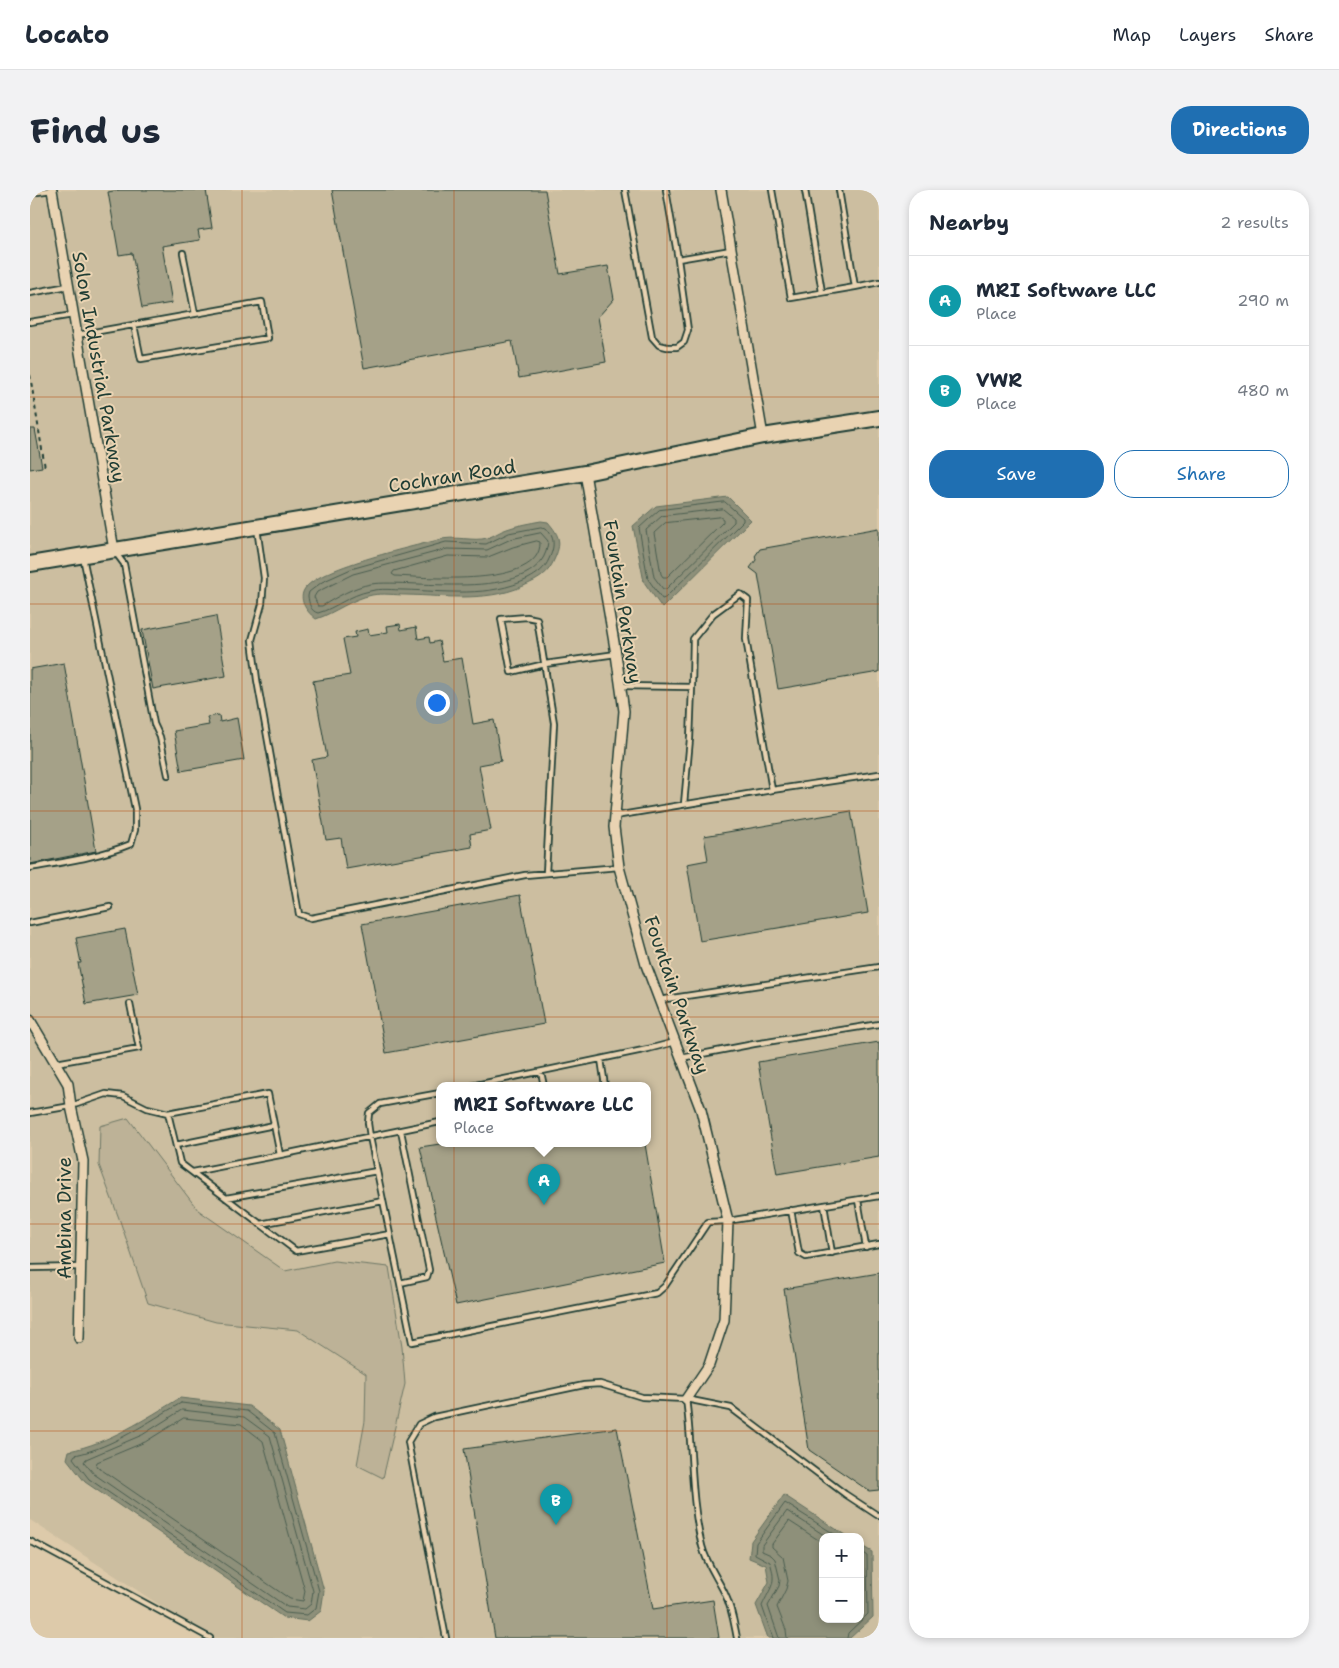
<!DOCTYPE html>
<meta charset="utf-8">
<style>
body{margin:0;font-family:"Shantell Sans",sans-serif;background:#f2f2f3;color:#1f2937}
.controls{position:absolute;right:15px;bottom:15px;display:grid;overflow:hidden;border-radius:10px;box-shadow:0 2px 8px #0003}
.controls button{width:45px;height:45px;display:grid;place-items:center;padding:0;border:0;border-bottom:1px solid #e0e1e3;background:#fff;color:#1f2937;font:25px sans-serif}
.you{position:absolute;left:406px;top:512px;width:18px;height:18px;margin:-12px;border:4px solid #fff;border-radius:50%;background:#1a73e8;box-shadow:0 0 0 8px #1a73e833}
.badge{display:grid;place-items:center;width:32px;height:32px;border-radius:50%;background:#1f6fb2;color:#fff;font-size:16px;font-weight:700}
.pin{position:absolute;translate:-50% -41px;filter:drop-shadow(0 1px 2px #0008)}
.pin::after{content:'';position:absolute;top:26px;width:18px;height:15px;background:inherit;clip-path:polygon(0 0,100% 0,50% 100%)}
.popup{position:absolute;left:406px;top:892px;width:215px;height:65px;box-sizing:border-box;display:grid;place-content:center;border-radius:10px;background:#fff;filter:drop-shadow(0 1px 4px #0005);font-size:16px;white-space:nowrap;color:#747a83}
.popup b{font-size:19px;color:#1f2937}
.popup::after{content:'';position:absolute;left:50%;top:100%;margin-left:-10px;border:10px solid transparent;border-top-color:#fff}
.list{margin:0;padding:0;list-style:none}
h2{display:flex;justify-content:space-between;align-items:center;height:65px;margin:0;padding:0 20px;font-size:21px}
h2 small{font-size:16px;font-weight:400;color:#747a83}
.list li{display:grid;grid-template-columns:32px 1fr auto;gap:15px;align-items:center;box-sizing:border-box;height:90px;padding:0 20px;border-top:1px solid #e0e1e3}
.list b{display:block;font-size:19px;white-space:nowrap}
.list p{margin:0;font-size:16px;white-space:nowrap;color:#747a83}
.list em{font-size:16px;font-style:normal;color:#747a83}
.actions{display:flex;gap:10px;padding:15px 20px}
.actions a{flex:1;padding:11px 0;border:1px solid #1f6fb2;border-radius:20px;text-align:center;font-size:18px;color:#1f6fb2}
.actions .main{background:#1f6fb2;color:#fff}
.map{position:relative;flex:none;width:849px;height:1448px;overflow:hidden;border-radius:20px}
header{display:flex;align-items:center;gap:30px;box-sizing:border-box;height:70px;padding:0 25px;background:#fff;border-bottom:1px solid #e0e1e3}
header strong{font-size:24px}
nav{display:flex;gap:28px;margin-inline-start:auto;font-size:18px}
.intro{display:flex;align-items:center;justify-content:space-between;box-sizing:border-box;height:120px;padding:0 30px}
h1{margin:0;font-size:35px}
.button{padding:12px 22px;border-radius:20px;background:#1f6fb2;color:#fff;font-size:18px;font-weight:700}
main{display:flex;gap:30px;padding:0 30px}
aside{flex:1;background:#fff;border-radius:20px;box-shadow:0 2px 8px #0003}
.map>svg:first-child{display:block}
.built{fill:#ccbea0;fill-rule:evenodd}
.green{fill:#bdb297;stroke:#6e7866}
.water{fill:#8e907a;stroke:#626f5e}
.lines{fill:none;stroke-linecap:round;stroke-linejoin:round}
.shore{stroke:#4b5e50;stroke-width:1}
.building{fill:#a5a188;stroke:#1f3d34}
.lane-casing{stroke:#1f3d34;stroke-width:8}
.street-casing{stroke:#1f3d34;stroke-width:12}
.secondary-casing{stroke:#1f3d34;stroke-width:18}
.path{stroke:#1f3d34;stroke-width:2;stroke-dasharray:4 4;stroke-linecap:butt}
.lane{stroke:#e9d3b2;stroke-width:4.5}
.street{stroke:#e9d3b2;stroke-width:9}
.secondary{stroke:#e9d3b2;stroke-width:14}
.grid{fill:none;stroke:#b65216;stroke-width:1;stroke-opacity:0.55}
.labels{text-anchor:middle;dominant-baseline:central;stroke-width:4;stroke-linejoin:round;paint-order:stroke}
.street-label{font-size:19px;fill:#1f3d34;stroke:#e9d3b2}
</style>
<header>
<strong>Locato</strong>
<nav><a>Map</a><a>Layers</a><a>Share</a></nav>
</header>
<div class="intro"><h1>Find us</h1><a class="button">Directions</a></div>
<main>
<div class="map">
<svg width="849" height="1448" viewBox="0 0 849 1448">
<rect width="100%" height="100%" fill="#ddcaaa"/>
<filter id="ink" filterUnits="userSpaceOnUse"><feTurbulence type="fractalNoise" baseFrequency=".02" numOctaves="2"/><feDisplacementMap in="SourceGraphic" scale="10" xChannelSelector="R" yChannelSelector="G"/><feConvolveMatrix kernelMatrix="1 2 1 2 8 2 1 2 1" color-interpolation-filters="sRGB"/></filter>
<g filter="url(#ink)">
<path class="built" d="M 0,0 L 849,0 L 849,1448 L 180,1448 L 0,1330 ZM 410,896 L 618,896 L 618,954 L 410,954 ZM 793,1347 L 830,1347 L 830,1429 L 793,1429 Z"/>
<path class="green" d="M 98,928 L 168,1020 L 255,1081 L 304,1071 L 359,1077 L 372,1157 L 375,1194 L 353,1288 L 327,1275 L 335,1231 L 336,1184 L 268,1140 L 186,1132 L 118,1113 L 90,1031 L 69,975 L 70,936 Z"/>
<path class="water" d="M 698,307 L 721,330 L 632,418 L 614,392 L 603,336 L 626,316 Z
M 511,331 L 518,332 C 530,346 532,353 524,370 C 519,382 511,388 500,393 C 461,413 418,406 376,405 C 365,405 353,403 342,405 C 321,409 305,423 286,429 C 278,423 268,411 274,400 C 286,378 381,357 408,350 C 424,345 444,352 457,348 C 464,346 470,341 477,339 C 488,335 500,333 511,331 Z
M 150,1208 L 219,1216 L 250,1240 L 294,1401 L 291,1421 L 278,1431 L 254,1428 L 55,1292 L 37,1269 L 39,1261 C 79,1253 115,1229 150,1208 Z
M 754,1305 L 818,1347 L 793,1347 L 793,1429 L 830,1429 L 830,1355 L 842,1362 L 843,1427 L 820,1448 L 738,1448 L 726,1415 L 739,1392 L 736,1375 L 719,1368 L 721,1351 Z"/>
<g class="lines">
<path class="shore" d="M 695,312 L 713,328 L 713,331 L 635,408 L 632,409 L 618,389 L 609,338 L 629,320 Z
M 693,319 L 704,328 L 704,332 L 636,399 L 633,399 L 624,387 L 616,340 L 632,326 Z
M 690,327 L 693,329 L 693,332 L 637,387 L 633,387 L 631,384 L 624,343 L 635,333 Z
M 511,337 L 516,338 C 525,348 525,356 519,369 C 515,379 507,384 498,389 C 459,408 415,401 374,400 C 363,400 351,398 340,401 C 319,405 306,418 288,423 C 280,421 279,413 278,406 L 279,402 L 292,392 L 321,379 L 416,352 L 456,354 L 479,343 Z
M 511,343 L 518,351 C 514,416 382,388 341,394 C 323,397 307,407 292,416 L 288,416 L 284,407 L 287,402 L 323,384 L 417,359 L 457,360 L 481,349 Z
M 507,351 L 510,352 C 512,399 393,387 365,386 L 362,384 L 364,381 L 418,366 L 458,367 L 483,357 Z
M 151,1213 L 217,1221 L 245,1243 L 289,1401 L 286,1418 L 277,1425 L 255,1423 L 59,1289 L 43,1268 L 45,1265 C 84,1257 117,1232 151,1213 Z
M 152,1220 L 214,1227 L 240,1246 L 283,1401 L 281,1414 L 275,1419 L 257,1417 L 64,1284 L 54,1272 L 56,1269 L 112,1245 Z
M 154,1228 L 211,1234 L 233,1251 L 275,1401 L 273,1411 L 260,1409 L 66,1276 L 67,1272 L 115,1252 Z
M 830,1368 L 832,1421 L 830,1423
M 743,1448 L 732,1416 C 741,1396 747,1394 740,1372 L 725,1364 L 726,1353 L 755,1313 L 809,1347
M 749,1448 L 738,1416 L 749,1396 L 750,1390 L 745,1369 L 741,1365 L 732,1361 L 732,1355 L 757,1321 L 797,1347
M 757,1448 L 756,1440 L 747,1417 L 756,1399 L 758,1391 L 753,1367 L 742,1357 L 742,1354 L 759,1331 L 793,1353
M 817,1448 L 818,1443 L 838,1424 L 837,1366 L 830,1361"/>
</g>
<path class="building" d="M 89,0 L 176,0 L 182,38 L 168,40 L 170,50 L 132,56 L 142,113 L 112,118 L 102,63 L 89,65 L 78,2 Z
M 302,0 L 515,0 L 530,84 L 578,76 L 584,109 L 568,127 L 576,172 L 489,188 L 482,151 L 334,178 Z
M 0,239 L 5,239 L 12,277 L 0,279 Z
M 849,338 L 849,482 L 748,499 L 728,384 L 720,378 L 726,370 L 725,366 L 730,359 Z
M 186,426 L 196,486 L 123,499 L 112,440 Z
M 370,434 L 371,440 L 386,437 L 388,449 L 399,447 L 400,453 L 409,451 L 413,471 L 432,468 L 443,534 L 464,530 L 471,571 L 449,575 L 461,640 L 440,644 L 442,657 L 316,679 L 311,648 L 296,650 L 282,570 L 297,567 L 283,491 L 320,485 L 313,449 L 326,447 L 325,442 L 338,439 L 339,445 L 358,442 L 357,436 Z
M 34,473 L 66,661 L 0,674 L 0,479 Z
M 189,525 L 190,532 L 207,528 L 214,570 L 151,581 L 144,541 L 179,535 L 177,527 Z
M 821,621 L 838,723 L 670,751 L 657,674 L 678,670 L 674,646 Z
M 490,705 L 514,834 L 356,863 L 332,734 Z
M 95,739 L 108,805 L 56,814 L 48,773 L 51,773 L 46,748 Z
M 849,852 L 849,967 L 747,984 L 728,872 Z
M 410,954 L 615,954 L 635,1073 L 426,1115 L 390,957 Z
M 849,1083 L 849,1300 L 839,1301 L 779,1260 L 754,1099 Z
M 587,1238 L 623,1419 L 683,1410 L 689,1448 L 465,1448 L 434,1259 Z"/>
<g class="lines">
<g class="lane-casing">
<path id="lane" d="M 595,0 L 622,147 L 629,155 L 637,157 L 647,157 L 654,152 L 658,140 L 648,69 L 701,60
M 636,0 L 648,69
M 742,0 L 761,108 L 825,97
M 775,0 L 792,102
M 809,0 L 825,97 L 849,92
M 0,3 L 22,0
M 153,63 L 165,124
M 0,103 L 38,96
M 0,132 L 43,125
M 47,145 L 232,112 L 238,148 L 111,169 L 104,135
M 227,338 L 234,388 L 232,414 L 222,450 L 227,490 L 269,724 L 281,728 L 495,685 L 589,677
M 85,362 L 94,374 L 124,534 L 130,547 L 138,585
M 742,600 L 849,584
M 654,614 L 660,549 L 662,497
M 585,626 L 742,600 L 716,449 L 718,410 L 710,404 L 683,424 L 663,449 L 662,497 L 591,496
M 0,678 C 34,672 69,667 101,654 L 105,640 L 105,619 L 53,367
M 516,683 L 524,533 L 507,429 L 497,427 L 471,429 L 481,482 L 515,474 L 586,464
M 0,733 L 80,717
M 629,810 L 849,777
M 651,868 L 724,854 L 849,834
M 571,869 L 575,896
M 26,873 L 109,858 L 100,814
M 511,882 L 514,896
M 441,896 L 618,859 L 645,852
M 410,903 L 350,914 L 339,923 L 338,933 L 340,947 L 382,1152 L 627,1103 L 635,1096 L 678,1032 L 698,1031 L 849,1006
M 0,923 L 41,916 L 76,904 L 93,906 L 117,918 L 138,923 L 150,973 L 266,1061 L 360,1044
M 138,923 L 238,904 L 250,965 L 410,932
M 146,955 L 244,935
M 163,982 L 250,965
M 196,1008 L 347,981
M 828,1010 L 836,1057
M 794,1015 L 802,1063
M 761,1020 L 769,1063 L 776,1067 L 849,1054
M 230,1034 L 353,1011
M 0,1078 L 51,1077
M 370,1093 L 397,1087 L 399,1080 L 371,941
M 656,1209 C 663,1258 660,1308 672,1356 C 676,1373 688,1389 695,1404 C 702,1418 704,1433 707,1448
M 0,1351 L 180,1448
M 416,1448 L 378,1252 L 389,1234 L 404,1227 L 554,1195 L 570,1194 L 612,1207 L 656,1209 L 701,1218 L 815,1304 L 847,1325 L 849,1325"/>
</g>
<g class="street-casing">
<path id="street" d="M 22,0 L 84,360
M 691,0 L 733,246
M 555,283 L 586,464 L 594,521 L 584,637 L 589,677 L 616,775 L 671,920 L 698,1031 L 694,1130 L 679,1175 L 656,1209
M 0,830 L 38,894 L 41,916 L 53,971 L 49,1148"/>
</g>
<g class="secondary-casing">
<path id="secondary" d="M 0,374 L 555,283 L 733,246 L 849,228"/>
</g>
<path class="path" d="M 0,185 L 15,278"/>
<use href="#lane" class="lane"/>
<use href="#street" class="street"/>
<use href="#secondary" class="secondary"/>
</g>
</g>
<path class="grid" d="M 212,0 L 212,1448M 424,0 L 424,1448M 637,0 L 637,1448M 0,207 L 849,207M 0,414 L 849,414M 0,621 L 849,621M 0,827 L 849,827M 0,1034 L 849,1034M 0,1241 L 849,1241"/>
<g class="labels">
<g class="street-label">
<text transform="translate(69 177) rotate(80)">Solon Industrial Parkway</text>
<text transform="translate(422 286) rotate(-9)">Cochran Road</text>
<text transform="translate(593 412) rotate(81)">Fountain Parkway</text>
<text transform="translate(647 805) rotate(71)">Fountain Parkway</text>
<text transform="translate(34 1028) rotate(-90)">Ambina Drive</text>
</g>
</g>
</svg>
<div class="controls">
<button>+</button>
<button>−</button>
</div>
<div class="you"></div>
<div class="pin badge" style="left:514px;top:1015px;background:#0f9aa8">A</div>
<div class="popup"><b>MRI Software LLC</b>Place</div>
<div class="pin badge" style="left:526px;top:1335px;background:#0f9aa8">B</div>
</div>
<aside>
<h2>Nearby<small>2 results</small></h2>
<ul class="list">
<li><span class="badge" style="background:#0f9aa8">A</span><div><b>MRI Software LLC</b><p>Place</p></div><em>290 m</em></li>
<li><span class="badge" style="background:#0f9aa8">B</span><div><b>VWR</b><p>Place</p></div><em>480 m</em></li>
</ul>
<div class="actions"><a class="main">Save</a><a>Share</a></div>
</aside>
</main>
